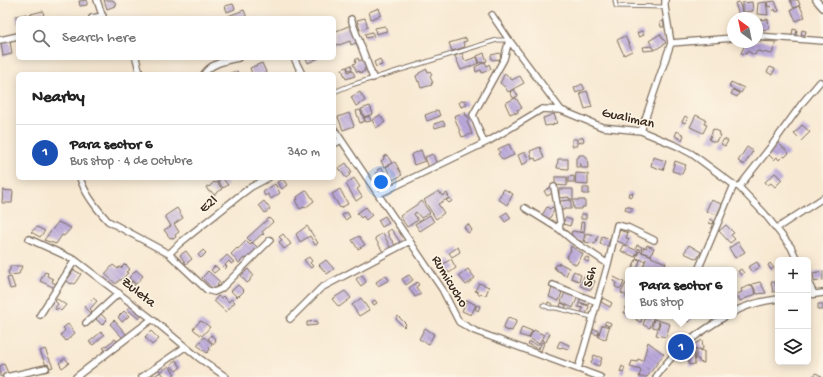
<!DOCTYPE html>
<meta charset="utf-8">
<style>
body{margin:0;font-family:"Gochi Hand",sans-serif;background:#f2f2f2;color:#222}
.controls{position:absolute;right:12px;bottom:12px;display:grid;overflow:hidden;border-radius:6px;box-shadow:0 2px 10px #0003}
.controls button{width:36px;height:36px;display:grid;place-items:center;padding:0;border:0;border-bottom:1px solid #e0e0e0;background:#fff;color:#222;font:20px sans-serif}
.compass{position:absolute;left:727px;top:12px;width:36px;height:36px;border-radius:50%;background:#fff;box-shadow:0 2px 10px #0003;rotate:327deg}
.you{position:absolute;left:381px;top:182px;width:14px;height:14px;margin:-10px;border:3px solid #fff;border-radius:50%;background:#1a73e8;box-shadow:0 0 0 6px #1a73e833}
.badge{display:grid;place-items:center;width:26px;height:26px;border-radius:50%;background:#0f766e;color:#fff;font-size:13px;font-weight:700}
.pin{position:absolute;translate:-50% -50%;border:2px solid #fff;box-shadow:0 1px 4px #0006}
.popup{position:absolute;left:625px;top:267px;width:112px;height:52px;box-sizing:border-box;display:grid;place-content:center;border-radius:6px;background:#fff;filter:drop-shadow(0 1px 3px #0005);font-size:13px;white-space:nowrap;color:#767676}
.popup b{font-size:15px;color:#222}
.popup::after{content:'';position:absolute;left:50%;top:100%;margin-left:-8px;border:8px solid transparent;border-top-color:#fff}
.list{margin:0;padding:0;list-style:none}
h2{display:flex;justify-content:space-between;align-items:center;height:52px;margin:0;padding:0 16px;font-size:17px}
h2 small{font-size:13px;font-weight:400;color:#767676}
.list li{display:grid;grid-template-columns:26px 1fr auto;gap:12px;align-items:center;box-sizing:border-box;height:56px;padding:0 16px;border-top:1px solid #e0e0e0}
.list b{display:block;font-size:15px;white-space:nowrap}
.list p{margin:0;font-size:13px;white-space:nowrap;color:#767676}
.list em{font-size:13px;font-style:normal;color:#767676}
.icon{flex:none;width:22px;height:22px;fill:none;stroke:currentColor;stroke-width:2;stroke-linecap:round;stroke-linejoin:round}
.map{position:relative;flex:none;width:823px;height:377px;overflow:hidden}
.search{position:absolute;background:#fff;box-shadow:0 2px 10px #0003;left:16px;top:16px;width:320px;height:44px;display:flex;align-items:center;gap:10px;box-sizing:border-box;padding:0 14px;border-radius:6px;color:#767676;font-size:15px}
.panel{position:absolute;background:#fff;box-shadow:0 2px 10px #0003;left:16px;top:72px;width:320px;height:108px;border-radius:6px}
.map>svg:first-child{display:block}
.building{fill:url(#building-back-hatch)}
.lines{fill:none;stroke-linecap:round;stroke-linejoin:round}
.service-casing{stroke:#7d6d5d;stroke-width:5}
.minor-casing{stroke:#7d6d5d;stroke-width:8}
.service{stroke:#fff;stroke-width:3}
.minor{stroke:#fff;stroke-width:5.5}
.labels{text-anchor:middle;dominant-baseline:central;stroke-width:3;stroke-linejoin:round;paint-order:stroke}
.street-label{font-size:14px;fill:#3b2a1e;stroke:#fcf5e5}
</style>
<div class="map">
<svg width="823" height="377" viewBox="0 0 823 377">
<defs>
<pattern id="building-back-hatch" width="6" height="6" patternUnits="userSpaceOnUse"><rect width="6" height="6" fill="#bba9dc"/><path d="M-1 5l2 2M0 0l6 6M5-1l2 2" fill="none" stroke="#998ab2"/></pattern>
</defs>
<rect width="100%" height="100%" fill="#fcf5e5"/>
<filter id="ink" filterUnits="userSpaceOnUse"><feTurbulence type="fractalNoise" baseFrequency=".025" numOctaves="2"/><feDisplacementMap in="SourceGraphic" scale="8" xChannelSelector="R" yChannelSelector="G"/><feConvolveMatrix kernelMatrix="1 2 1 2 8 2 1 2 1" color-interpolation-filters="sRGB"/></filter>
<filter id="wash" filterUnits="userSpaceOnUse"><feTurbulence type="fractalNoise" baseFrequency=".012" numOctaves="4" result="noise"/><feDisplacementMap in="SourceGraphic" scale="16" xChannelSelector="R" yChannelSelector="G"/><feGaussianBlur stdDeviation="0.9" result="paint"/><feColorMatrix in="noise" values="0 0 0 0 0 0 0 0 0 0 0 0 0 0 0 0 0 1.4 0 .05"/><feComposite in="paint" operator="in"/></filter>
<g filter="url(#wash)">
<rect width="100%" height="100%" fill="#f8e9d3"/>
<g id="blocks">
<path class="building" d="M 87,0 L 87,5 L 80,6 L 79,1 Z
M 104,0 L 113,0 L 114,2 L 115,2 L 116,4 L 114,5 L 115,6 L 107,9 Z
M 790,0 L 798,0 L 800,5 L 794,8 Z
M 775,1 L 779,11 L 776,12 L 775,9 L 773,11 L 770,6 L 768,7 L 767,2 Z
M 739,2 L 743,14 L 739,16 L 735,3 Z
M 752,2 L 753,11 L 742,12 L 742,3 Z
M 766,2 L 768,15 L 757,14 L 758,3 Z
M 233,4 L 235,9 L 227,12 L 225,6 Z
M 800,6 L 805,17 L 796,21 L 791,10 Z
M 379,8 L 381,15 L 371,19 L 369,12 Z
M 244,10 L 247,18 L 229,18 L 228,16 Z
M 43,11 L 44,17 L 32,18 L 31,14 Z
M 26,14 L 26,15 L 31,15 L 31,18 L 18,18 L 18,24 L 17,24 L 16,16 Z
M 365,18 L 368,27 L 360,30 L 357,20 Z
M 768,19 L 769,29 L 760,30 L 759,20 Z
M 664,21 L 664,27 L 661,27 L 660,22 Z
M 351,25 L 358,42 L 351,45 L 350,41 L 339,45 L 338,44 L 335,46 L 334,43 L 334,32 Z
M 385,26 L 387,31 L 376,34 L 375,28 Z
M 793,29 L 797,30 L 796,35 L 792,35 Z
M 802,30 L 806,31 L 805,35 L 801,35 Z
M 642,31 L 644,35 L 639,37 L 637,33 Z
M 372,32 L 374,36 L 366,38 L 365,34 Z
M 660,34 L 666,43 L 655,50 L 649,41 Z
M 625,36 L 632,51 L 624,55 L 617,40 Z
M 466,38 L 467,41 L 463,42 L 465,47 L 452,51 L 449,43 Z
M 10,41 L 12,54 L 3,56 L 1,43 Z
M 757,41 L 776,42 L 772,54 L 757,51 L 755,55 L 747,51 L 746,54 L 741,53 L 746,42 L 757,42 Z
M 651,46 L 654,50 L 644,51 L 643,47 Z
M 462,53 L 465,61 L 477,57 L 479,63 L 461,70 L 455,56 Z
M 484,53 L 487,61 L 480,63 L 477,56 Z
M 500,53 L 501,59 L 492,60 L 491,55 Z
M 306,58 L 319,58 L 308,63 Z
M 358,58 L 359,61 L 364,59 L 367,68 L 364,69 L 365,71 L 360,73 L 359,71 L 357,72 L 353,64 L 356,63 L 355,60 Z
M 380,59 L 382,65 L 376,67 L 374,62 Z
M 485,62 L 487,66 L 489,64 L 491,69 L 482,73 L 481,70 L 476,72 L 475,67 Z
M 262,63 L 267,74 L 252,74 L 250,68 Z
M 351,65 L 352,69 L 349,70 L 347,67 Z
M 347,67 L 348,72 L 352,70 L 355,76 L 346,79 L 342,69 Z
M 770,67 L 775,69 L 772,75 L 767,72 Z
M 427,69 L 428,72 L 430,71 L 432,75 L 430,77 L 433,83 L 431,83 L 432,85 L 421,88 L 419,81 L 418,82 L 416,76 L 419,74 L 419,73 Z
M 237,71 L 238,74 L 230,74 L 230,73 Z
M 505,73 L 512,80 L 520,76 L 524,83 L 508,92 L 505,87 L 500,83 Z
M 731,82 L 744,88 L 741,93 L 729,87 Z
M 582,84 L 585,89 L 576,93 L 574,88 Z
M 514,89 L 518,96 L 513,98 L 510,92 Z
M 733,90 L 739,93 L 737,97 L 731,94 Z
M 587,91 L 592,107 L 585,109 L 580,93 Z
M 360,92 L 365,101 L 356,106 L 351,97 Z
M 516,98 L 522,108 L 517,110 L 518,112 L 515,114 L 515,112 L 510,114 L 505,103 Z
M 465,100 L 467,105 L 461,107 L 459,102 Z
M 370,106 L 373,114 L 364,117 L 361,109 Z
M 360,110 L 365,121 L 360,123 L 356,111 Z
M 438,110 L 440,116 L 427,121 L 425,115 Z
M 465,112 L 466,116 L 467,115 L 469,120 L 467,121 L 472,134 L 462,137 L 454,116 Z
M 349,113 L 354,126 L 343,130 L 338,117 Z
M 554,114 L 557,123 L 553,124 L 553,125 L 552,126 L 551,125 L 545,126 L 543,118 Z
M 380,115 L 385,122 L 376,128 L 372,120 Z
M 696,115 L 706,120 L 704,124 L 707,125 L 703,133 L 690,127 Z
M 369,116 L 371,121 L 366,122 L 364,118 Z
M 685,116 L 688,118 L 685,123 L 682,122 Z
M 443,121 L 445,125 L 435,128 L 434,124 Z
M 802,125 L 810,132 L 801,141 L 794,134 Z
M 713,129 L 720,132 L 719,134 L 721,135 L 719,139 L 717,139 L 716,142 L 709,140 Z
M 677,131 L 684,135 L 682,140 L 675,136 Z
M 583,137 L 584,141 L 579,143 L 578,139 Z
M 572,139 L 577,139 L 577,146 L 572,146 Z
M 724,139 L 728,141 L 725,146 L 721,144 Z
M 778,143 L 789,153 L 785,157 L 783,156 L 779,160 L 777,157 L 774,160 L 768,154 Z
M 509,144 L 514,155 L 503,160 L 498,154 L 500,152 L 498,149 Z
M 540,147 L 544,158 L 536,161 L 535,158 L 532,159 L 530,151 Z
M 747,147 L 753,151 L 744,165 L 738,161 Z
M 421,150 L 425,161 L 414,165 L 411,155 Z
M 525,152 L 529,161 L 522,165 L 518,155 Z
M 433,154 L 437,165 L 429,168 L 425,157 Z
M 387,155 L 392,163 L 384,167 L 381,161 L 384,159 L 383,157 Z
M 579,155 L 585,155 L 585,158 L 587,158 L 588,168 L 581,168 L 581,164 L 580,164 L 580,167 L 576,167 L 576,158 L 579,157 Z
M 653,157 L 666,161 L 663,170 L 651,166 Z
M 558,159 L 568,159 L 568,169 L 557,168 Z
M 675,161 L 686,165 L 682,174 L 672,171 Z
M 395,162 L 402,175 L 393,180 L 386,167 Z
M 346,163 L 352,172 L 349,174 L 350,175 L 346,178 L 339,168 Z
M 382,168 L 388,180 L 381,184 L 376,173 L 379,172 L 377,170 Z
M 576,173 L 588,174 L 588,185 L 575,184 Z
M 775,173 L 782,180 L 775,187 L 771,183 L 768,185 L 765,182 Z
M 574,176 L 574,182 L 568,182 L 568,177 Z
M 555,177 L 567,177 L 567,186 L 555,185 Z
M 222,178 L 228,185 L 223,188 L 218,181 Z
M 354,178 L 360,187 L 357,189 L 362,197 L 356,201 L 346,184 Z
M 283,179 L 287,185 L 282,189 L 277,182 Z
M 214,182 L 215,183 L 217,182 L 222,189 L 214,195 L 211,191 L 209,192 L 206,187 L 208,186 L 209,187 Z
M 275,184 L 280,193 L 271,199 L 268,194 L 265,196 L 263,192 Z
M 551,187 L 554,192 L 547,196 L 544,191 Z
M 583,188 L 589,188 L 589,194 L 583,194 Z
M 340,189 L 348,204 L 340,208 L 332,194 Z
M 504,189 L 513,194 L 507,205 L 498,199 Z
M 559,189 L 573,189 L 573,199 L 569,199 L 569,197 L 559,198 Z
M 3,190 L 13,191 L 12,203 L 2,203 Z
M 307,190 L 314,201 L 305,208 L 304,207 L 300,209 L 295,200 L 298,199 L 297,197 Z
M 439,191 L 442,196 L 447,193 L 449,198 L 438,204 L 444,213 L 436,219 L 424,200 Z
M 629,193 L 633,193 L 632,197 L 628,196 Z
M 450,198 L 452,201 L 449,203 L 446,200 Z
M 571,200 L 571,209 L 564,209 L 564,210 L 560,210 L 560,201 Z
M 573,200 L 585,200 L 585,207 L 582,207 L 582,209 L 574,209 Z
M 711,200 L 722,204 L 717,215 L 706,211 Z
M 264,201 L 270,209 L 265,213 L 259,205 Z
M 422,201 L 430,213 L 421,218 L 416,212 L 414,214 L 418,220 L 407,227 L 400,216 Z
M 626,206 L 633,208 L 631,212 L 625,210 Z
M 366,207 L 372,215 L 366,220 L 363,216 L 361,218 L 357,213 Z
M 547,207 L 550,209 L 552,207 L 555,209 L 548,221 L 541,217 Z
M 177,208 L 183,218 L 174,224 L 179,232 L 175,235 L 176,237 L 173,239 L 172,237 L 170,238 L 164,230 L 171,226 L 165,216 Z
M 347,212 L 350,217 L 345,220 L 342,215 Z
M 507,212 L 511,218 L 505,222 L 501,216 Z
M 581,214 L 586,214 L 586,219 L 581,219 Z
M 430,215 L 434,222 L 420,231 L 415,224 Z
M 385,216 L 389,223 L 382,227 L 378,220 Z
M 269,218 L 273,222 L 262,232 L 264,234 L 263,235 L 262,234 L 252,243 L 247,238 Z
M 565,218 L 572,220 L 570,226 L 563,224 Z
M 710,219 L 714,221 L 713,224 L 709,223 Z
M 58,222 L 71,228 L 64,236 L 62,235 L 56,244 L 44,240 Z
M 581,222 L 585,223 L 584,232 L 580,232 Z
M 468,224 L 472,230 L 468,233 L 464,227 Z
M 726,225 L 734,233 L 731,235 L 735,239 L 730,243 L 719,231 Z
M 307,226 L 318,243 L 315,245 L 310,236 L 300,242 L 296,234 Z
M 37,227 L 45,231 L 40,237 L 31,232 Z
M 391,229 L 400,242 L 395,245 L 388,235 L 389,235 L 387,232 Z
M 619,230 L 628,233 L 626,238 L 629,239 L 626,245 L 615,240 Z
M 572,231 L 585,233 L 583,243 L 581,242 L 581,241 L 570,238 Z
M 383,233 L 390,247 L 383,252 L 375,238 Z
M 587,233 L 598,236 L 595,244 L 585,242 Z
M 283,234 L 291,244 L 284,249 L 279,242 L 282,240 L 279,237 Z
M 359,236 L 365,245 L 358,249 L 352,240 Z
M 602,236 L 610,239 L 608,246 L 600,244 Z
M 246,241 L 250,245 L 253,243 L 258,248 L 248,259 L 244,258 L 239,263 L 231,254 L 237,248 L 238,249 Z
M 738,242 L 745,252 L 735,258 L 729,248 Z
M 624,245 L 638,251 L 635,257 L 621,251 Z
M 637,245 L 642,247 L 641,250 L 636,248 Z
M 647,245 L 654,248 L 651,255 L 642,252 L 644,247 L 646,248 Z
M 689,245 L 701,252 L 697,259 L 684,253 Z
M 571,246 L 583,254 L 576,265 L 566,258 L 571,250 L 570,249 Z
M 458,247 L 460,252 L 452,257 L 449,253 Z
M 203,250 L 206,253 L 201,258 L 198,255 Z
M 186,251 L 192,259 L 186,264 L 180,255 Z
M 639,251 L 652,256 L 651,257 L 666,263 L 665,266 L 669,267 L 668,270 L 642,270 L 646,259 L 645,261 L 636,258 Z
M 227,255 L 234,262 L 231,264 L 229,261 L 225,265 L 227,267 L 225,269 L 219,263 Z
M 309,257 L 312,261 L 310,263 L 313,266 L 311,268 L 304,260 Z
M 586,257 L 590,259 L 588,262 L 584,260 Z
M 451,259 L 456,268 L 449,273 L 448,271 L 445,273 L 440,266 Z
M 636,259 L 640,260 L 637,270 L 632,270 Z
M 326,260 L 334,269 L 327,274 L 319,265 Z
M 757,262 L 760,267 L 752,272 L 748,267 Z
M 559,263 L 569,268 L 566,276 L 562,274 L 562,273 L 556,270 L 556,269 L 554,268 L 556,264 L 558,265 Z
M 770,263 L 774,268 L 771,270 L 768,265 Z
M 125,264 L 130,269 L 126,272 L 128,273 L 121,280 L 119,280 L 116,284 L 105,274 L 113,265 L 118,269 L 119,267 L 121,268 Z
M 10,266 L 22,266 L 19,274 L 9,275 L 8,271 L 10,270 Z
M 215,266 L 219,269 L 214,273 L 211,270 Z
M 248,269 L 253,275 L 250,279 L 250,281 L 247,283 L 241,276 Z
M 468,269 L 475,278 L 466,285 L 459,276 Z
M 741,269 L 744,273 L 741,275 L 738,271 Z
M 74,270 L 81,274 L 75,283 L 74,284 L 72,283 L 71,284 L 67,281 L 67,280 Z
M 136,270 L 143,276 L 136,284 L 129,278 Z
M 208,271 L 220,282 L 217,285 L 218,286 L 214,290 L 202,278 Z
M 574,271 L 581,275 L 579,281 L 571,278 Z
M 823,271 L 823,280 L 814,282 L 813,273 Z
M 45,272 L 48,273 L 47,276 L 53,279 L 52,282 L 58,285 L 57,289 L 40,281 Z
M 362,275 L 366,282 L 361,286 L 356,279 Z
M 386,275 L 389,280 L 378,286 L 376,282 Z
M 409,275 L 413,280 L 406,285 L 402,279 Z
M 584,276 L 595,281 L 591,290 L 580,286 Z
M 11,277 L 15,288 L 10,289 L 7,278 Z
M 614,277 L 624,282 L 621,289 L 615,287 L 616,283 L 613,281 Z
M 132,281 L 135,285 L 131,289 L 128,286 Z
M 417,282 L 419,285 L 416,287 L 421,294 L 415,297 L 409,288 Z
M 760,282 L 766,293 L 757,294 L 752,284 Z
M 771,282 L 775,282 L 776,286 L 778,286 L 778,291 L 773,292 Z
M 479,283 L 489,287 L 486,295 L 478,294 L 478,292 L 475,291 Z
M 626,283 L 628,284 L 628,299 L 626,298 L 627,296 L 621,293 Z
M 238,285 L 244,291 L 239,296 L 239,295 L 237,297 L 231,291 Z
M 553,285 L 563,289 L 559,301 L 549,297 Z
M 752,285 L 756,294 L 740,301 L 737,294 L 742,292 L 741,289 Z
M 566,290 L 578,296 L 573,308 L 561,302 Z
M 345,291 L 351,298 L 339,307 L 332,299 Z
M 218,296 L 221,298 L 223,296 L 229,302 L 231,299 L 235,302 L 226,312 L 214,301 Z
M 93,298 L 97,301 L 90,309 L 92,311 L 90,313 L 84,307 Z
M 361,298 L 369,310 L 359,316 L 352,305 Z
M 581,298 L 590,301 L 588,305 L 579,302 Z
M 603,298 L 612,303 L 610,307 L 601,302 Z
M 57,299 L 66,305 L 61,311 L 58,308 L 56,310 L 55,308 L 58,304 L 55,301 Z
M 375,300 L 377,303 L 374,305 L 372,302 Z
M 467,300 L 476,305 L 471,315 L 462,311 Z
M 548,302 L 553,304 L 551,308 L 547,306 Z
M 561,303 L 566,305 L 565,309 L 560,306 Z
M 579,303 L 589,306 L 586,315 L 581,313 L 583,308 L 578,307 Z
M 818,304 L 823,304 L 823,310 L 818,310 Z
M 131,305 L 142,315 L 139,319 L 127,309 Z
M 477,305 L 480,306 L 478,311 L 475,309 Z
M 626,306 L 628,307 L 628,314 L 624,313 Z
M 124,311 L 129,316 L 122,322 L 118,317 Z
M 101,314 L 107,320 L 102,325 L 96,319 Z
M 398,316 L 406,324 L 404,327 L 396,319 Z
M 646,316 L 654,316 L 650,328 L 643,325 Z
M 684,316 L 693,316 L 689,322 L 683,319 Z
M 508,317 L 517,320 L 512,331 L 509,330 L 509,331 L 503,329 Z
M 639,317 L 642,318 L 641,322 L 636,320 L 637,318 L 638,318 Z
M 654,319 L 670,324 L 666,337 L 656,335 L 660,323 L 658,322 L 659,323 L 657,328 L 652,327 Z
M 114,320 L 127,335 L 123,338 L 110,324 Z
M 200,321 L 203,322 L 210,327 L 202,336 L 193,329 Z
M 317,321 L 317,325 L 307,326 L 307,322 Z
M 606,321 L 611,323 L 610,326 L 604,324 Z
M 68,324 L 75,333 L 66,341 L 61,335 L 65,330 L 63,328 Z
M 602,325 L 609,327 L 606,339 L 598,337 Z
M 522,327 L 532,331 L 529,338 L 519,335 Z
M 425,328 L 434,334 L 429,344 L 419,339 Z
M 594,329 L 599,331 L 598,335 L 592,333 Z
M 534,330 L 544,335 L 539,344 L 529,338 Z
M 151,331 L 159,339 L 152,345 L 145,337 Z
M 101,332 L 104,335 L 93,345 L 89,342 Z
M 546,332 L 550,333 L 546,342 L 542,340 Z
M 211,335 L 216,340 L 214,344 L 208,339 Z
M 204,337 L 212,344 L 209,348 L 210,349 L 207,353 L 197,345 Z
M 115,339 L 118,342 L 106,351 L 103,348 Z
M 702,340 L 703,349 L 690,350 L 690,347 Z
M 560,341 L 569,345 L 568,349 L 562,347 L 561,348 L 557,347 Z
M 530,342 L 538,346 L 537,349 L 528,344 Z
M 542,342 L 544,343 L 541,351 L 538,350 Z
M 648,342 L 664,354 L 647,377 L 639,377 L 641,370 L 630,367 L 632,361 L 637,362 L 638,359 L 643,361 Z
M 45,349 L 53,367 L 50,368 L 48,364 L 46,365 L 40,351 Z
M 696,350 L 704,351 L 704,363 L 699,362 L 699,359 L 696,359 Z
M 689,353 L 694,353 L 695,364 L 689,365 Z
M 594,355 L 602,358 L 599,366 L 591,363 Z
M 65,358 L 69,363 L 62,368 L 59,363 Z
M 176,360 L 181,367 L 176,371 L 170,365 Z
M 4,364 L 8,373 L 0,377 L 0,366 Z
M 169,366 L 175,374 L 171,377 L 165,377 L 161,372 Z
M 622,366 L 625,368 L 623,373 L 620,372 Z
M 158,369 L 161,372 L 154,376 L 152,373 Z
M 816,373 L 823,377 L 813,377 Z"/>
</g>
</g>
<g filter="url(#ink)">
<use href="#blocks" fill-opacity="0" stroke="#7d6d5d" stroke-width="1"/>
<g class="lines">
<g class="service-casing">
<path id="service" d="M 615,0 L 616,6 L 665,7
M 334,92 L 351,85 L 417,65 L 484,44 L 497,40 L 508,40
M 543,305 L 550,308 L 556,308 L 592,317"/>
</g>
<g class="minor-casing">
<path id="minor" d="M 97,0 L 103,18
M 665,0 L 665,7 L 671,43
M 816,0 L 823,8
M 492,15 L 509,40 L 561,110
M 92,18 L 103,16
M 351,19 L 373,78
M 757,36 L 823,41
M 0,40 L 18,36
M 136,58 L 140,74
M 294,58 L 302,74
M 204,74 C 211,63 226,61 238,58
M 334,129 L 442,289 L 459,322 L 475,331 L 600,377
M 641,131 L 671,43 L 733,38
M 484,143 L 473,115 L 504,59 L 509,40
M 334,144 L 341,140
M 80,178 C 85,194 97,209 108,221 L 169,254 L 207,290 L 214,292 L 221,289 L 270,240
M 554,187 L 560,222 L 559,229
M 739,187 L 769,149 L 803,102 L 820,82
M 379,194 L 489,141 L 542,109 L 561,110 L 602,127 L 641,131 L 677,146 L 692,154 L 734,185 L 739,187 L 764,213 L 791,247 L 797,260
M 525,208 L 559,229 L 572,240 L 608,264 L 578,369
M 777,228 L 823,198
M 29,239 L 75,260 L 152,319 L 199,358 L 226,377
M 169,254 L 180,243 L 239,196 L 251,187 L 268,178
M 608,264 L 617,225 L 629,228 L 654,240
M 698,270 L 734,185
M 808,282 L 814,294
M 553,285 L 597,302
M 808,295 L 823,293
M 734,312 C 748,304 762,301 778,299
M 40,315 L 75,260
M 290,319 L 321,288 L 410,241
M 86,323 L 119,293
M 6,377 L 46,368
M 76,377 L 152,319
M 142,377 L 185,347
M 656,377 C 676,348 697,334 726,316"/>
</g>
<use href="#service" class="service"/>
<use href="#minor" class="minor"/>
</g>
</g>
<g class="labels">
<g class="street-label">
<text transform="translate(628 119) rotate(13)">Gualiman</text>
<text transform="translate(209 205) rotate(-39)">E2l</text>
<text transform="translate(591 277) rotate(-75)">S6h</text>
<text transform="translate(449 282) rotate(59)">Rumicucho</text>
<text transform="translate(138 293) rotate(38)">Zuleta</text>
</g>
</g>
</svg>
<div class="controls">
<button>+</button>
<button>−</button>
<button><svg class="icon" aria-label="layers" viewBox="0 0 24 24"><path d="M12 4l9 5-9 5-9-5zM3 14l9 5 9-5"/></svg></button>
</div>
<svg class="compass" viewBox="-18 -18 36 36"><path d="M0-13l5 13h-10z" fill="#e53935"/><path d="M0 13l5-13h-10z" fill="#767676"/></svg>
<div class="you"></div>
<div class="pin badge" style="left:681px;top:347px;background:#1a4fb4">1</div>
<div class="popup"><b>Para sector 6</b>Bus stop</div>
<div class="search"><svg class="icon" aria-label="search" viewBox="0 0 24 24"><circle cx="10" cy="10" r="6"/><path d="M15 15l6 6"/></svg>Search here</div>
<section class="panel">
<h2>Nearby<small></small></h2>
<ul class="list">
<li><span class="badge" style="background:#1a4fb4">1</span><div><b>Para sector 6</b><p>Bus stop · 4 de Octubre</p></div><em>340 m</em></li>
</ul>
</section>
</div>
